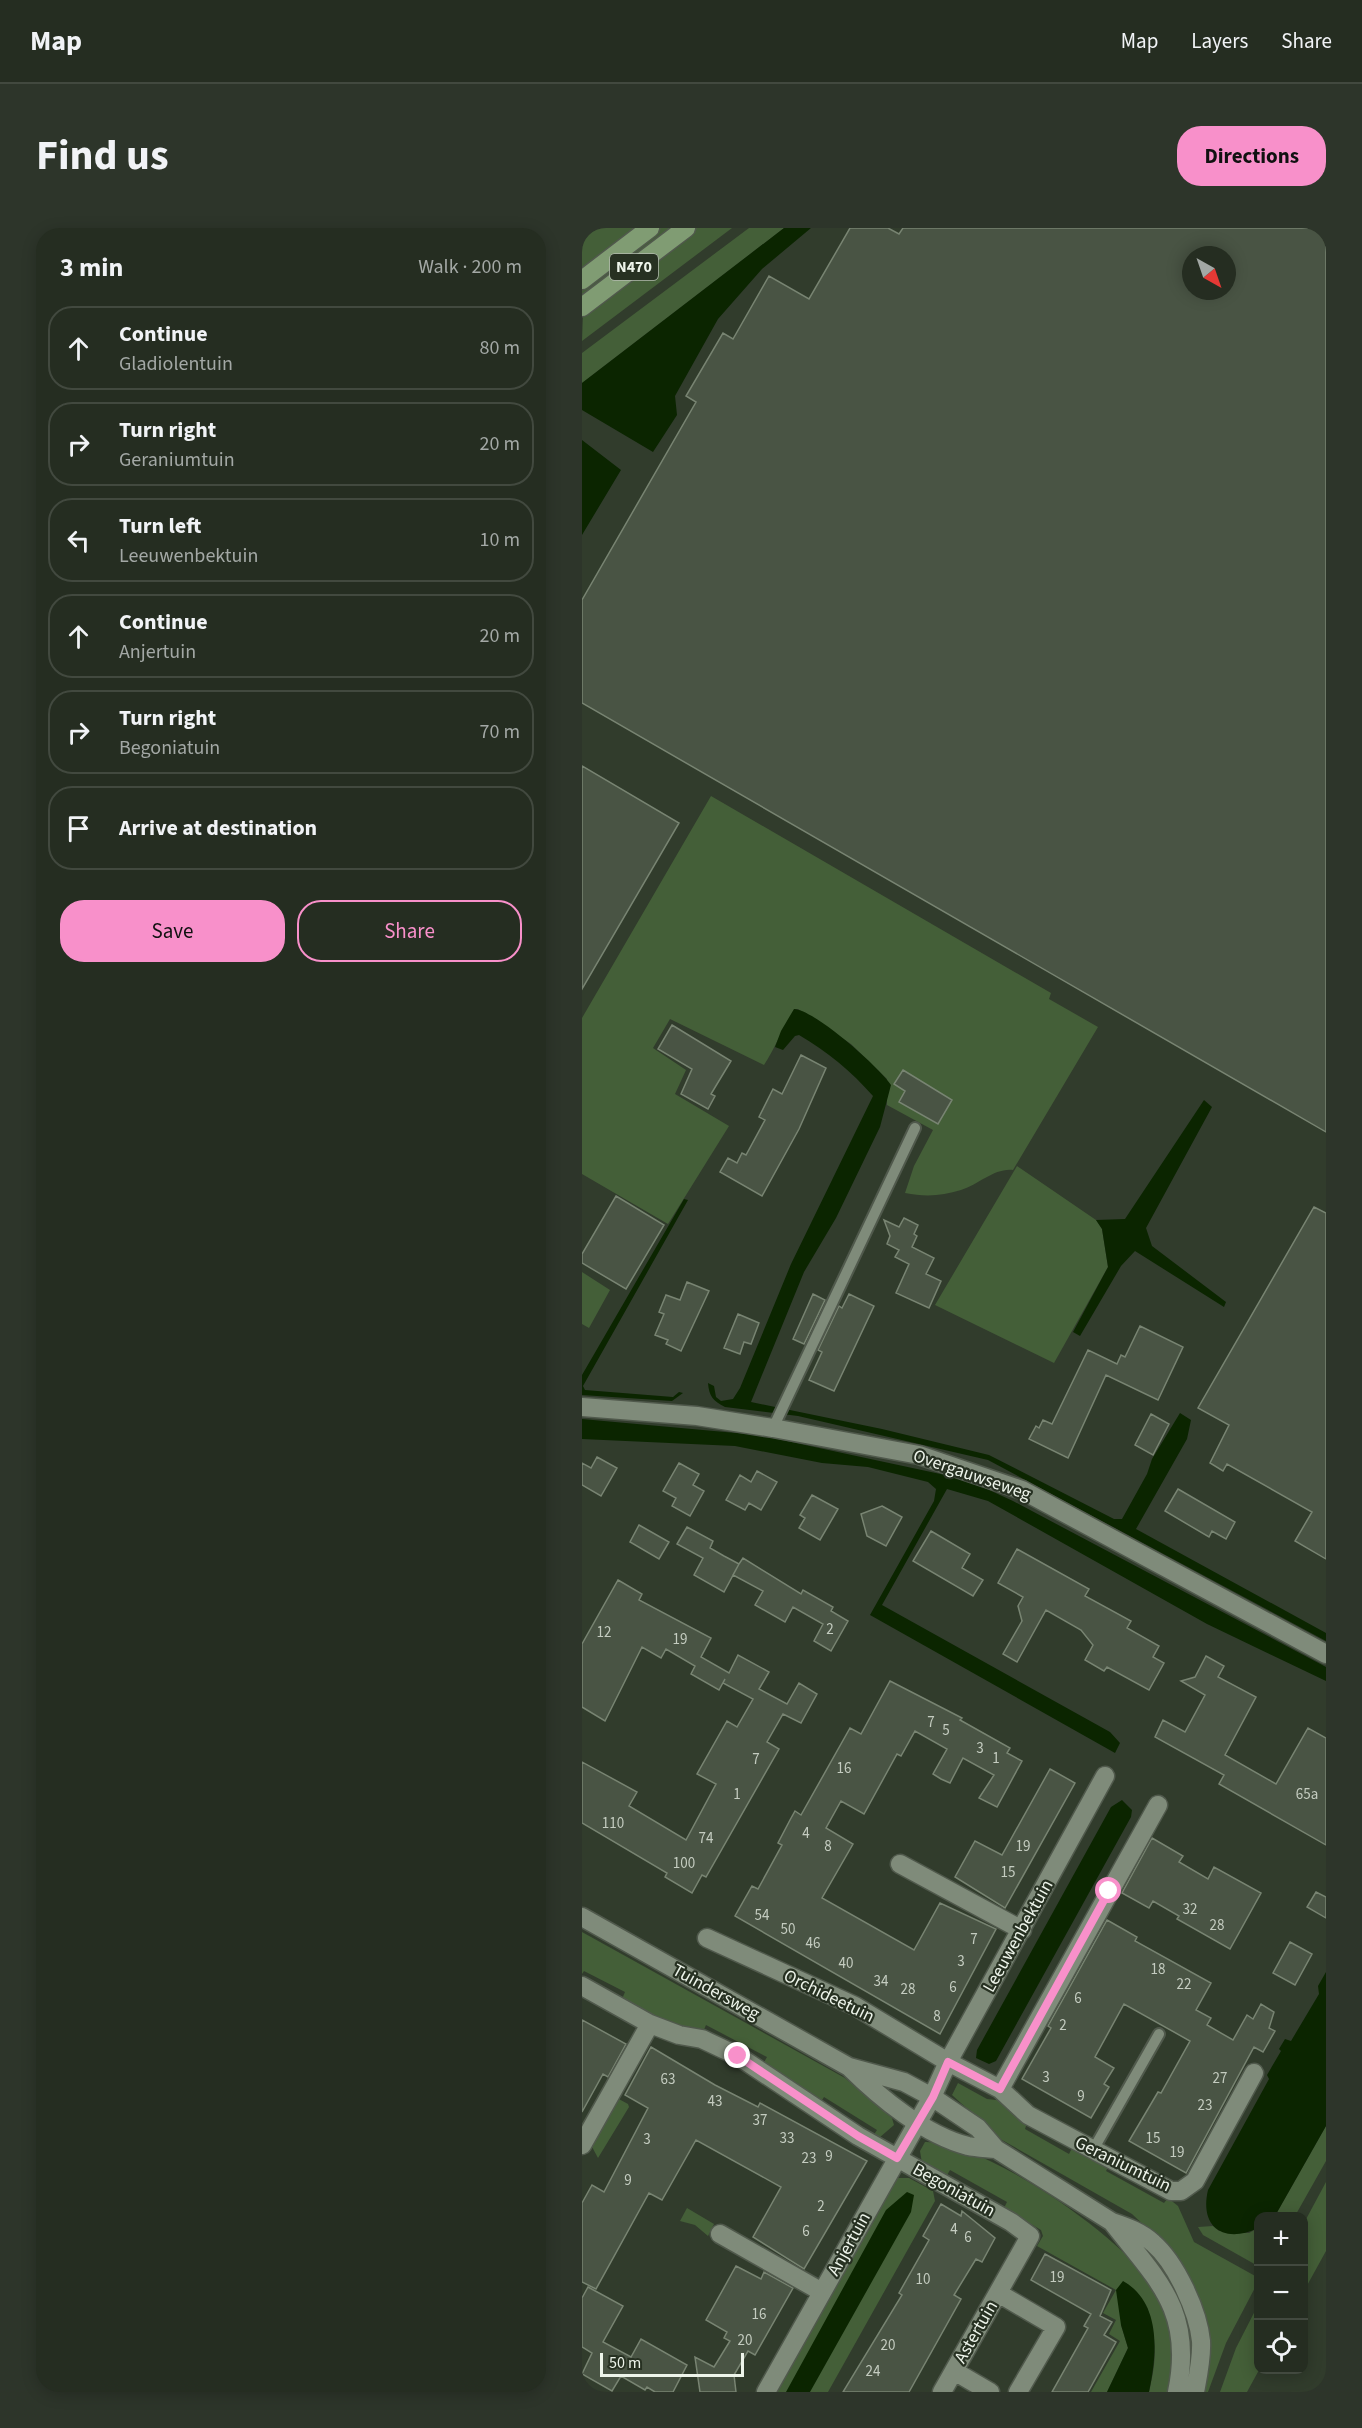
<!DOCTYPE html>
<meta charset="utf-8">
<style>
body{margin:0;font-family:"Source Sans 3",sans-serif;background:#2d352a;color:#f1f3f6}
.controls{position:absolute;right:18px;bottom:18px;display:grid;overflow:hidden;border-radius:12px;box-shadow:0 3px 15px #0003}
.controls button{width:54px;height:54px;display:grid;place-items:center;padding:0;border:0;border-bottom:2px solid #42493f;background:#252d21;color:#f1f3f6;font:30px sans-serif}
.compass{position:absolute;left:600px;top:18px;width:54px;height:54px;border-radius:50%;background:#252d21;box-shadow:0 3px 15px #0003;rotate:140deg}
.scale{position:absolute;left:18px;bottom:15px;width:144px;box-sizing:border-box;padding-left:6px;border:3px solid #edf4ea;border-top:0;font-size:16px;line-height:21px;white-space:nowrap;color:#edf4ea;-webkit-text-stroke:4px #273122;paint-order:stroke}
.stop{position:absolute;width:18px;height:18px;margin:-14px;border:4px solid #f890ca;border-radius:50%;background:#fff}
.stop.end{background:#f890ca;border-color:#fff;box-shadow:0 2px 6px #0008}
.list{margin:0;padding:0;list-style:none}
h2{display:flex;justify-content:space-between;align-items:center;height:78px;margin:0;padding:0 24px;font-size:26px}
h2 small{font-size:20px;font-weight:400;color:#a3a8a5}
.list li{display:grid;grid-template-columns:39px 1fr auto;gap:18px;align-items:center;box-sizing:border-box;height:84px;margin:0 12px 12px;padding:0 12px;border:2px solid #42493f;border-radius:24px}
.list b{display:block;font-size:22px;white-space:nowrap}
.list p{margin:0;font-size:20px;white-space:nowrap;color:#a3a8a5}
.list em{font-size:20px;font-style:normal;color:#a3a8a5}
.actions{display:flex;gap:12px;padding:18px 24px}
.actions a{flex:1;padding:14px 0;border:2px solid #f890ca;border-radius:24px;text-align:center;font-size:21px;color:#f890ca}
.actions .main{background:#f890ca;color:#111}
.icon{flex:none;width:33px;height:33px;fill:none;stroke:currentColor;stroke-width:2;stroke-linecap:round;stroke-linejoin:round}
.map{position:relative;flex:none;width:744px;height:2164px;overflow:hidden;border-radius:24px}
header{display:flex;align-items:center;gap:36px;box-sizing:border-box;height:84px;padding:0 30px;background:#252d21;border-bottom:2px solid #42493f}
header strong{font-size:28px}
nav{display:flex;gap:33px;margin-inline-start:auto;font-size:21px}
.intro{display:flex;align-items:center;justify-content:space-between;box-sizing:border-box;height:144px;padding:0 36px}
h1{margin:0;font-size:42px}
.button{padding:15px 27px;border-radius:24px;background:#f890ca;color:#111;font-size:21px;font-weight:700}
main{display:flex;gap:36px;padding:0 36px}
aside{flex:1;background:#252d21;border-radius:24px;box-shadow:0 3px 15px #0003}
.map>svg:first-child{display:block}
.green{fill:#445f38}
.water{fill:#0b2500}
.building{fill:#495444;stroke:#788472;stroke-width:1.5;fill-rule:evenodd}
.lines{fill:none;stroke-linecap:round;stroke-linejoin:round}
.lane-casing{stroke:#50594c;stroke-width:14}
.street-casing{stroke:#50594c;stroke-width:21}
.secondary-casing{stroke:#50594c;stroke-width:21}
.primary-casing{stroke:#50594c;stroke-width:21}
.lane{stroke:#7f8b7a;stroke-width:10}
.street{stroke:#7f8b7a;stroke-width:18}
.secondary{stroke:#7f8b7a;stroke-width:18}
.primary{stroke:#809c73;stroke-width:18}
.route{stroke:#f890ca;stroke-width:8}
.labels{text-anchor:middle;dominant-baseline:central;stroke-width:4.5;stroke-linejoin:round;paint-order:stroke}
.number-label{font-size:15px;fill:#c4ccc0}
.shield{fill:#273122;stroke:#b2baae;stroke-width:1.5}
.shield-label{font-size:16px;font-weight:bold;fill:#edf4ea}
.street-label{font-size:18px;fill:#edf4ea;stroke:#273122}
</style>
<header>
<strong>Map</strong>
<nav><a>Map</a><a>Layers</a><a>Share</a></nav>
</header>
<div class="intro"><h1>Find us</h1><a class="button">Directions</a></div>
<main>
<aside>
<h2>3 min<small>Walk · 200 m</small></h2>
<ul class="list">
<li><svg class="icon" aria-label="ahead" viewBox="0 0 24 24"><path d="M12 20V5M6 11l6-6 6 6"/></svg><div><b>Continue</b><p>Gladiolentuin</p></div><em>80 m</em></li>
<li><svg class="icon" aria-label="right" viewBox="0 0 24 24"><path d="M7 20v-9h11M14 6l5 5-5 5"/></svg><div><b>Turn right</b><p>Geraniumtuin</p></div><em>20 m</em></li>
<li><svg class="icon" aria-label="left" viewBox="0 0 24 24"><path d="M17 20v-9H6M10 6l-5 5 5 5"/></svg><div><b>Turn left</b><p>Leeuwenbektuin</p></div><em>10 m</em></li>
<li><svg class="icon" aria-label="ahead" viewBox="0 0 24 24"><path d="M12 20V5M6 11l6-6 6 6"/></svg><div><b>Continue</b><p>Anjertuin</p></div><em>20 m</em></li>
<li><svg class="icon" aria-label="right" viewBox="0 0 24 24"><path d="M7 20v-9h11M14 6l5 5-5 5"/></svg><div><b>Turn right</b><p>Begoniatuin</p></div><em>70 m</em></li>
<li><svg class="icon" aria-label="arrive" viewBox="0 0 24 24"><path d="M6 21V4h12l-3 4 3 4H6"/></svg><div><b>Arrive at destination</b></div></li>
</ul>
<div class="actions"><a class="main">Save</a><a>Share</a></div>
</aside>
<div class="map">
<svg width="744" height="2164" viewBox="0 0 744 2164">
<rect width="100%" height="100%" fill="#313c2c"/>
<path class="green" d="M 8,0 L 59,0 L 0,45 L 0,6 Z
M 78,0 L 94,0 L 0,71 L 0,59 Z
M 113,0 L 150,0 L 0,113 L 1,85 Z
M 167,0 L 202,0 L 0,155 L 0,125 Z
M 129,568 L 469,765 L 467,771 L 516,799 L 431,942 C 412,940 398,956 379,962 C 360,968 343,969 323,965 L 332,938 L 351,902 L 305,877 L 305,851 L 269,816 L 216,781 L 213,781 C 200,800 194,819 182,837 L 88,791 L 71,820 L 104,842 L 93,866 L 147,898 L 86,996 L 0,946 L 0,790 Z
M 435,938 L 514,992 L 520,1001 L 526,1039 L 472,1135 L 353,1077 Z
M 0,1044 L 28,1062 L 7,1100 L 0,1096 Z
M 0,1704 L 263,1850 L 310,1890 L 312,1897 L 297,1910 L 291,1908 L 295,1902 L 242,1869 L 238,1875 L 181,1836 L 185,1829 L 124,1797 L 121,1804 L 88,1797 L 40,1771 L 43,1764 L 2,1743 L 0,1746 Z
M 376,1855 L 405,1871 L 423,1873 L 445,1895 L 443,1901 L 487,1926 L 490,1920 L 527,1937 L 524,1943 L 582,1975 L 586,1970 L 596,1978 L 612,2014 L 675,2049 L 676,2054 L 644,2115 L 626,2164 L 621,2164 L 624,2138 L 586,2020 L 550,1986 L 420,1912 L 370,1867 Z
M 35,1870 L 46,1876 L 47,1879 L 16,1930 L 9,1917 Z
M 744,1898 L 744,1933 L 713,1988 L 693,1988 Z
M 343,1914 C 403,1913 539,2008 571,2058 C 593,2090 593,2128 587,2164 L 567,2164 C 575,2130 575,2112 565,2079 L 539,2097 L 546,2120 L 525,2164 L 509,2164 L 538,2113 L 527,2106 L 534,2092 L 521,2085 L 534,2062 L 455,2018 L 461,2008 L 459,2002 L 422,1980 L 425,1974 L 368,1942 L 364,1949 L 340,1935 L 338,1923 Z
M 314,1950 L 327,1950 L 351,1963 L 353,1973 L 246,2164 L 192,2164 Z
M 744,1954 L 744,2023 L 722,2063 L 722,1995 Z
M 105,1980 L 132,1996 L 126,2008 L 113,1997 L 98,1993 Z
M 631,1998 L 637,2003 L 667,2005 L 676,2000 L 676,2038 L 621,2007 L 616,1999 Z
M 676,2077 L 677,2142 L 665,2164 L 638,2164 L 654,2120 Z"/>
<path class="water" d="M 202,0 L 229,0 L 180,41 L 136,91 L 93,168 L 95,187 L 71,224 L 0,182 L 0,155 Z
M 0,212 L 39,242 L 0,307 Z
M 212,781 C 233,782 297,839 309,857 L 298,899 L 254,990 L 222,1044 L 169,1174 L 300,1201 L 407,1227 L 532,1291 L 540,1291 L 565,1246 L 570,1231 L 598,1185 L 609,1192 L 605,1211 L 554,1301 L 744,1405 L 744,1413 L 406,1232 L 216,1188 L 143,1179 C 131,1173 127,1168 126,1155 L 132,1158 L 134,1169 L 139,1173 L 151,1171 L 158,1160 L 209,1036 L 291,868 C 269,843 246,824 217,807 L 213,808 L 201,822 L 193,819 L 199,803 Z
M 622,872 L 630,879 L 564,1000 L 570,1018 L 644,1074 L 642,1079 L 553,1023 L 539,1038 L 498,1108 L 491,1104 L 526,1039 L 520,1001 L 514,992 L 543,991 Z
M 102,971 L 106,972 L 1,1158 L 3,1162 L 91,1169 L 97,1164 L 101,1165 L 90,1173 L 0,1167 L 0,1147 Z
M 0,1191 L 176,1207 L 363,1247 L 392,1255 L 431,1273 L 744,1439 L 744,1453 L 625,1396 L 406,1273 L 365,1261 L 300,1377 L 528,1504 L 538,1515 L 533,1525 L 288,1387 L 352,1273 L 354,1261 L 346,1254 L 286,1239 L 240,1235 L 153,1218 L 0,1211 Z
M 540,1572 L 550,1582 L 549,1589 L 414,1833 L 407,1836 L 394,1830 L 395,1822 L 529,1579 Z
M 744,1744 L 744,1898 L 693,1988 L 676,1988 L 676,2000 C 643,2016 617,2000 626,1962 L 687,1851 L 685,1847 L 699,1823 L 697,1821 L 703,1811 L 709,1813 L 737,1766 L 736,1758 Z
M 325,1964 L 332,1967 L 329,1984 L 228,2164 L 204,2164 L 304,1982 Z
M 541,2053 C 580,2075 575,2127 567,2164 L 525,2164 L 546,2120 L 539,2097 L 534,2062 Z"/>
<path class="building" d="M 268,0 L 306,0 L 317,6 L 321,0 L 744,0 L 744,904 L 0,475 L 0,372 L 114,174 L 104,168 L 141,105 L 151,111 L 187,48 L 227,71 ZM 609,27 L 645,27 L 645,63 L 609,63 Z
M 0,538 L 97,595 L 0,761 Z
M 90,797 L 149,833 L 129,866 L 133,868 L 126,881 L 99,866 L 110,841 L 76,821 Z
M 219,827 L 244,840 L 217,901 L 180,968 L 138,944 L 146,930 L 155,935 L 160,925 L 164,927 L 183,892 L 177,889 L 191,861 L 200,866 Z
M 321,842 L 370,872 L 356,896 L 317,874 L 323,863 L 312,856 Z
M 34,968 L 82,997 L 44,1061 L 0,1035 L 0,1026 Z
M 732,979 L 744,985 L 744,1331 L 713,1313 L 730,1284 L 645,1236 L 641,1243 L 628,1235 L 647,1197 L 616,1180 Z
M 322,990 L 336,997 L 332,1006 L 335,1008 L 330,1019 L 352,1030 L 344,1046 L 359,1053 L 347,1080 L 314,1065 L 327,1036 L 313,1029 L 317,1022 L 305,1016 L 308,1008 L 302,992 L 317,999 Z
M 105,1054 L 127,1063 L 99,1123 L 84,1116 L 86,1112 L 73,1107 L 82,1086 L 77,1084 L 84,1067 L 98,1072 Z
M 231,1066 L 243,1072 L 222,1116 L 211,1111 Z
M 267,1066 L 292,1078 L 252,1163 L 227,1152 L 240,1124 L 236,1122 L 257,1078 L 260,1080 Z
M 156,1086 L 177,1095 L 169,1116 L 162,1114 L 158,1126 L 142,1120 Z
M 558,1098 L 601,1119 L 576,1172 L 524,1147 L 486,1230 L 447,1211 L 454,1198 L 457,1200 L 461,1192 L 470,1196 L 506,1122 L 535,1136 L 539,1127 L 543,1129 Z
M 569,1186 L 587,1196 L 571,1227 L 553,1217 Z
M 15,1229 L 35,1240 L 19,1268 L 0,1257 L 0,1235 L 9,1240 Z
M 97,1235 L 117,1246 L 111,1257 L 122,1263 L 108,1288 L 90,1278 L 94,1270 L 81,1263 Z
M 175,1243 L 195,1254 L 179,1282 L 167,1275 L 163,1282 L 144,1272 L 158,1247 L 169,1254 Z
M 596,1261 L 653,1294 L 644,1311 L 630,1303 L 627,1309 L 583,1283 Z
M 230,1267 L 256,1281 L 238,1312 L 217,1300 L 223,1290 L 218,1287 Z
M 300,1278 L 320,1289 L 304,1318 L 285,1308 L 279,1286 Z
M 57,1297 L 87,1314 L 77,1331 L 48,1314 Z
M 105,1299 L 131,1313 L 128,1320 L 142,1328 L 157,1336 L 161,1330 L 219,1366 L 221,1362 L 251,1379 L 249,1383 L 266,1393 L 249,1423 L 232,1413 L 241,1396 L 211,1379 L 203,1394 L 173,1377 L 181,1363 L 151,1347 L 157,1336 L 142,1364 L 112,1347 L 121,1330 L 95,1316 Z
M 349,1303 L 388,1326 L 380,1340 L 401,1352 L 391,1368 L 331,1333 Z
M 435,1321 L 507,1361 L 503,1368 L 549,1393 L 545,1400 L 577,1418 L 571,1429 L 582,1435 L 567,1462 L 525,1439 L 522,1443 L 503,1432 L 511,1417 L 499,1402 L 464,1382 L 435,1434 L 421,1426 L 440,1393 L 436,1378 L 441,1369 L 416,1355 Z
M 36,1352 L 60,1366 L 57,1372 L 129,1410 L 119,1429 L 147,1445 L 156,1427 L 187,1444 L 177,1461 L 205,1476 L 217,1455 L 235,1466 L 219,1495 L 201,1486 L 185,1514 L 197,1521 L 124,1649 L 120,1647 L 110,1665 L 83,1649 L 85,1645 L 0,1595 L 0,1534 L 55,1564 L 47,1578 L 104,1612 L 134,1556 L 115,1546 L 145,1493 L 155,1499 L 171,1471 L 141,1455 L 143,1451 L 137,1462 L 109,1446 L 113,1438 L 84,1421 L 79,1430 L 60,1419 L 23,1493 L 0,1479 L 0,1416 Z
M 624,1428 L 642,1438 L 636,1449 L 674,1469 L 643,1527 L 694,1556 L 726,1500 L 744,1510 L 744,1617 L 637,1556 L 642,1547 L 573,1509 L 581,1492 L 603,1504 L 623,1467 L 599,1453 L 613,1449 Z
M 308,1453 L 380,1490 L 378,1492 L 428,1520 L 425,1525 L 440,1533 L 415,1579 L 397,1570 L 412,1547 L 381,1530 L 368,1555 L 359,1551 L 351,1546 L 365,1521 L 333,1503 L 319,1528 L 315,1526 L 282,1586 L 259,1573 L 244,1600 L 271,1616 L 240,1670 L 332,1722 L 358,1675 L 414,1701 L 358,1806 L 153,1688 L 170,1658 L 176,1661 L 200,1617 L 196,1615 L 208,1592 L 213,1583 L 219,1587 L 268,1500 L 279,1506 Z
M 468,1541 L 493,1555 L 423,1680 L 373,1649 L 393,1613 L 420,1627 Z
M 570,1610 L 601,1628 L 597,1634 L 626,1651 L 632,1639 L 679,1665 L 648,1721 L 595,1691 L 597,1688 L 571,1673 L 567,1680 L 540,1665 Z
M 734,1664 L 744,1669 L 744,1690 L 725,1679 Z
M 525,1692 L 555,1709 L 553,1713 L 629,1755 L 614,1782 L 629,1790 L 625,1797 L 651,1812 L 665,1787 L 671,1791 L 679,1776 L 692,1784 L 687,1800 L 693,1803 L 681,1824 L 672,1819 L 604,1945 L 547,1913 L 576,1864 L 579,1865 L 608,1813 L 542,1776 L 513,1829 L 532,1840 L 522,1856 L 527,1859 L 509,1890 L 440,1851 L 469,1800 L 466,1798 Z
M 708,1714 L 730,1726 L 713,1757 L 691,1745 Z
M 0,1792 L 44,1816 L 26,1849 L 21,1846 L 0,1884 Z
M 69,1819 L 133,1857 L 176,1879 L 178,1875 L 285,1933 L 222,2041 L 171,2009 L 199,1959 L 114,1912 L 80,1972 L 67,1965 L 14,2061 L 0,2054 L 0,1975 L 10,1957 L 22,1964 L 66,1880 L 43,1867 Z
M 359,1976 L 379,1988 L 380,1983 L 413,2010 L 400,2034 L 394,2031 L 372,2067 L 379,2071 L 327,2164 L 261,2164 L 320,2067 L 317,2065 L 347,2012 L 341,2008 Z
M 463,2026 L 529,2062 L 518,2088 L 530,2094 L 522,2107 L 534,2114 L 506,2164 L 470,2164 L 506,2100 L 502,2098 L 509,2086 L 449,2052 Z
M 154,2038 L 179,2051 L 182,2044 L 211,2060 L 173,2127 L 166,2123 L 152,2147 L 154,2164 L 118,2164 L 113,2129 L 132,2139 L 148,2113 L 142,2110 L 145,2104 L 124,2092 Z
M 6,2059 L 41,2078 L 21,2114 L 49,2129 L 59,2111 L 105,2137 L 91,2164 L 73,2164 L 65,2159 L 63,2162 L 39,2148 L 30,2163 L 0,2146 L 10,2125 L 0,2119 L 0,2070 Z"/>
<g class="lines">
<g class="lane-casing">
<path id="lane" d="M 191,1200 L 333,900
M 511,1922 L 577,1806"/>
</g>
<g class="street-casing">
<path id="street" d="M 0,1179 L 115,1188 L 191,1200 L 337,1227 L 440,1262 L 744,1426
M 318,1636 L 440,1702
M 125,1710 L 273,1778 L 366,1834 L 418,1861 L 446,1887 L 589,1963 L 599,1963 L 613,1953 L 672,1845
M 0,1758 L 68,1796 L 97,1807 L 120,1811 L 156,1828 L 276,1908 L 429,1994 L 448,2008 L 360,2164
M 418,1861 L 576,1577
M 0,1917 L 68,1796
M 138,2006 L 240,2064
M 416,2065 L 474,2099 L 436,2164
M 372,2143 L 408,2164
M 184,2164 L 350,1869 L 366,1834 L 523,1548"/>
</g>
<g class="secondary-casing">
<path id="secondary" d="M 0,1689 L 267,1839 C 298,1870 343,1907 386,1918 C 395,1920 405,1920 414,1921
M 267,1839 L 322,1854 L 350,1869 L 396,1900 L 414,1921 L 530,1994 C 545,1999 559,2004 571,2015 C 594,2035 616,2083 619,2113 C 620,2130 616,2148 613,2164
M 530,1994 C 575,2052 612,2082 595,2164"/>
</g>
<g class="primary-casing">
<path id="primary" d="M 0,52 L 68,0
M 0,79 L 104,0"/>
</g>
<use href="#lane" class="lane"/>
<use href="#street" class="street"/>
<use href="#secondary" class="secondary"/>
<use href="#primary" class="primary"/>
</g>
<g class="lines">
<path class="route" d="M 156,1828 L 276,1908 L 315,1930 L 351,1869 L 366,1834 L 418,1861 L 527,1663"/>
</g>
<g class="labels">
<g class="number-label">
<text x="248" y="1401">2</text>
<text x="22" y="1404">12</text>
<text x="98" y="1411">19</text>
<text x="349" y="1494">7</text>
<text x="364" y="1502">5</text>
<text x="398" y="1520">3</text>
<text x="414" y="1530">1</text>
<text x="174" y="1531">7</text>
<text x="262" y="1540">16</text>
<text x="155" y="1566">1</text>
<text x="725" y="1566">65a</text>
<text x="31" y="1595">110</text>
<text x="224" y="1605">4</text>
<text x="124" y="1610">74</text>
<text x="246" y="1618">8</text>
<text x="441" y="1618">19</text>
<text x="102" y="1635">100</text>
<text x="426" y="1644">15</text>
<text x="608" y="1681">32</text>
<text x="180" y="1687">54</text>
<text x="635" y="1697">28</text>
<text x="206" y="1701">50</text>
<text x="392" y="1711">7</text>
<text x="231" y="1715">46</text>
<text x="379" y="1733">3</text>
<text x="264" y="1735">40</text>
<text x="576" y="1741">18</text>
<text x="299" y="1753">34</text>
<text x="602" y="1756">22</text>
<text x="371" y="1759">6</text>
<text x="326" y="1761">28</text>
<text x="496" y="1770">6</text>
<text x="355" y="1788">8</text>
<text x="481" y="1797">2</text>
<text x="464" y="1849">3</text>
<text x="638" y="1850">27</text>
<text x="86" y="1851">63</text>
<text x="499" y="1868">9</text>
<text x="133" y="1873">43</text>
<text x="623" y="1877">23</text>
<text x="178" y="1892">37</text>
<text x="205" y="1910">33</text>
<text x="571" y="1910">15</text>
<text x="65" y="1911">3</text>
<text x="595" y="1924">19</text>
<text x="247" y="1928">9</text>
<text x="227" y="1930">23</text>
<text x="46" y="1952">9</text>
<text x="239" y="1978">2</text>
<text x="372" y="2001">4</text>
<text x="224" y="2003">6</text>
<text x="386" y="2009">6</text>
<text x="475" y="2049">19</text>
<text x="341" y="2051">10</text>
<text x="177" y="2086">16</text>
<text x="163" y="2112">20</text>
<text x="306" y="2117">20</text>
<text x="291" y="2143">24</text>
</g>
<rect class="shield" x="28" y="26" width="48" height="26" rx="4.5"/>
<g class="shield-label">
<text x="52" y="39">N470</text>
</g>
<g class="street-label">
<text transform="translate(390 1247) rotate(19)">Overgauwseweg</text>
<text transform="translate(436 1708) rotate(-61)">Leeuwenbektuin</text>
<text transform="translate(134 1764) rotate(29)">Tuindersweg</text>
<text transform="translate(247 1768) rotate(26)">Orchideetuin</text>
<text transform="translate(541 1936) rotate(26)">Geraniumtuin</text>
<text transform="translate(372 1962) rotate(29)">Begoniatuin</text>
<text transform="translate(267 2016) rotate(-61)">Anjertuin</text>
<text transform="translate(394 2104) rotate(-60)">Astertuin</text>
</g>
</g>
</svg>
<div class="controls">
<button>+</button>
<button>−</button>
<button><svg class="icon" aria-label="locate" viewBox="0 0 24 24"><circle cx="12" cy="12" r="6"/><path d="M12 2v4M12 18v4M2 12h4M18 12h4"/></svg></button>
</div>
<svg class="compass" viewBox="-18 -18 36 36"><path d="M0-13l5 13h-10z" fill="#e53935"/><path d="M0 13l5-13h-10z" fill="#a3a8a5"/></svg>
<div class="scale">50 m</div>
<div class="stop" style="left:527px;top:1663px"></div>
<div class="stop end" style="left:156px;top:1828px"></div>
</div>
</main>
